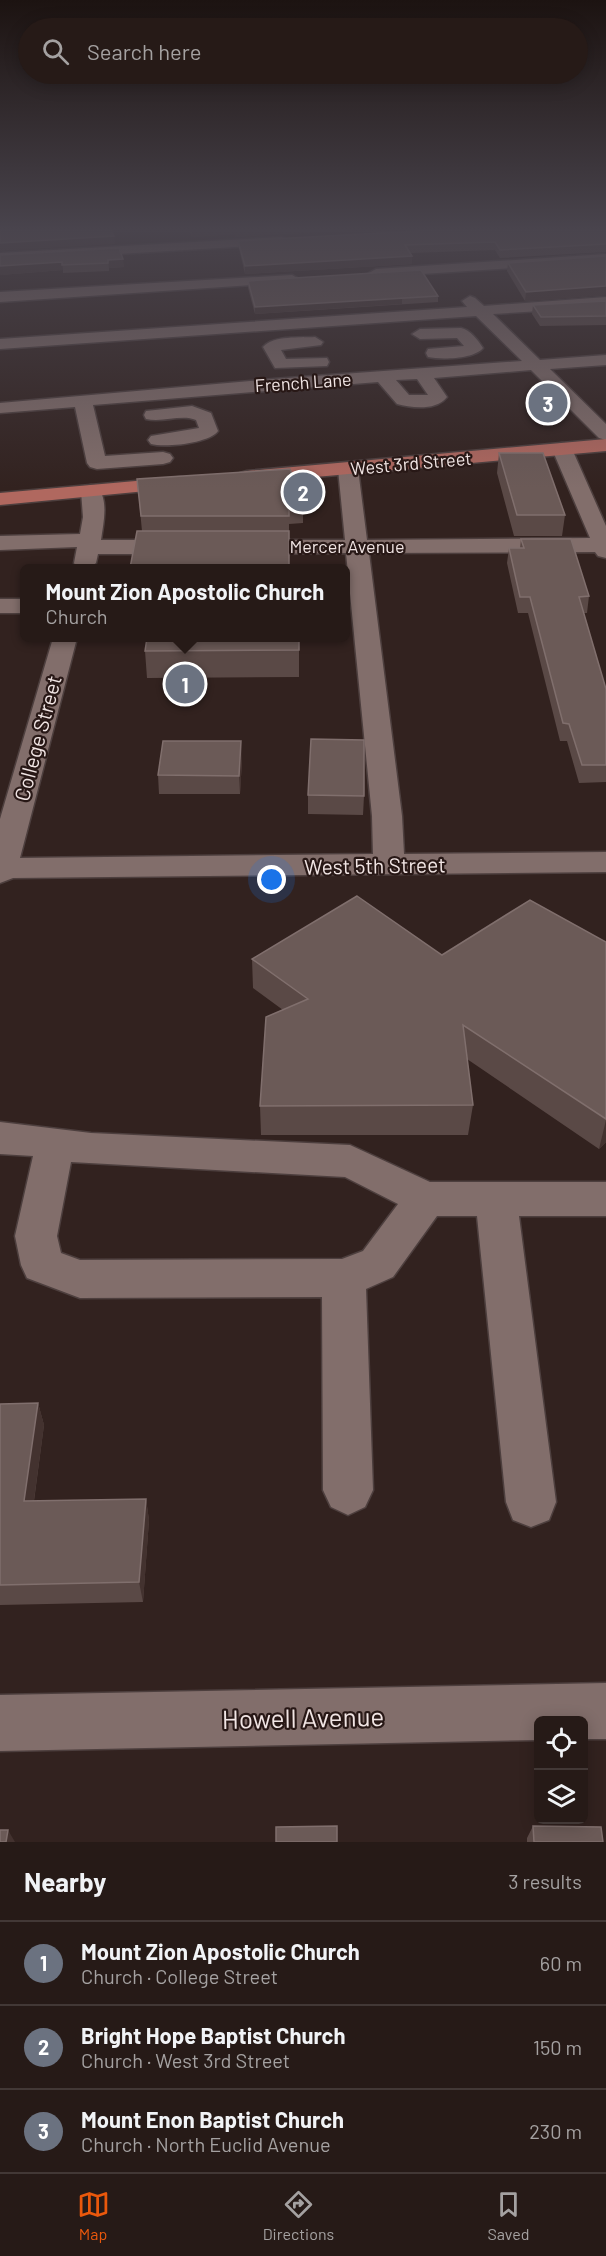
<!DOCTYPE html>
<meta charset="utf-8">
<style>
body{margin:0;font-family:Barlow,sans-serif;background:#322724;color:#f1f3f6}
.controls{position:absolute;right:18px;bottom:18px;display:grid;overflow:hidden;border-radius:9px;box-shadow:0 3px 15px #0003}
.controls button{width:54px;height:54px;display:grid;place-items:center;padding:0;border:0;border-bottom:2px solid #423836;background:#261a17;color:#f1f3f6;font:30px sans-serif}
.you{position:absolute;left:272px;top:880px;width:21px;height:21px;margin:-15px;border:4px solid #fff;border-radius:50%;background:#1a73e8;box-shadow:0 0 0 9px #1a73e833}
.badge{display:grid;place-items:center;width:39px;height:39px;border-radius:50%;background:#ea580c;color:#fff;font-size:20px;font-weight:700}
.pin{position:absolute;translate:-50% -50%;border:3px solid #fff;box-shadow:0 2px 6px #0006}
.popup{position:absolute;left:20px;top:564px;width:330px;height:78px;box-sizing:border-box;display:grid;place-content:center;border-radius:9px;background:#261a17;filter:drop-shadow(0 2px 4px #0005);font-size:20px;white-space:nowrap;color:#a4a1a1}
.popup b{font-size:22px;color:#f1f3f6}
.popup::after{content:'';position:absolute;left:50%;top:100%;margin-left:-12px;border:12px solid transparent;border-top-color:#261a17}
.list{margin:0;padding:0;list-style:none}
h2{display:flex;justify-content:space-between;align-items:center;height:78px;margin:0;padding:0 24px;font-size:26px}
h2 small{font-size:20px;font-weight:400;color:#a4a1a1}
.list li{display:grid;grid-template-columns:39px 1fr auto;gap:18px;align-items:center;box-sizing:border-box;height:84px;padding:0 24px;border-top:2px solid #423836}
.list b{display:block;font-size:22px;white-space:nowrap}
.list p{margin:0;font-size:20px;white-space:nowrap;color:#a4a1a1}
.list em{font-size:20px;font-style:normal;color:#a4a1a1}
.icon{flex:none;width:33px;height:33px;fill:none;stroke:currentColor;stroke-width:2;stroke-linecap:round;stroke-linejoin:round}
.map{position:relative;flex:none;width:606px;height:1842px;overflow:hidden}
.search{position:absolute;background:#261a17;box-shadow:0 3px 15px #0003;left:18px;right:18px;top:18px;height:66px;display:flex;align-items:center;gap:15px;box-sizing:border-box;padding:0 21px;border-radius:33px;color:#a4a1a1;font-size:22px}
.sheet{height:330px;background:#261a17}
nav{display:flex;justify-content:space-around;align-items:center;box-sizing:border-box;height:84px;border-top:2px solid #423836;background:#261a17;font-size:16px;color:#a4a1a1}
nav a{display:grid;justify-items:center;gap:3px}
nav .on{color:#ea580c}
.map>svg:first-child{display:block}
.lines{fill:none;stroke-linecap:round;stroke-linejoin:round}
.minor-casing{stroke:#4d3f3e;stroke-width:3}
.major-casing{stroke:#4d3f3e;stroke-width:3}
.minor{fill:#826e6b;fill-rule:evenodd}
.major{fill:#b0685f;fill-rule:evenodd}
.wall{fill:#5a4946}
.shaded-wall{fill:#43322f}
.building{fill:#6b5a57;stroke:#806f6d;stroke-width:1.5}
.labels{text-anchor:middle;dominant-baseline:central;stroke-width:4.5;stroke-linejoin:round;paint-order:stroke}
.far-street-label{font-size:18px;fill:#f1e5e4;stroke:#281816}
.street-label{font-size:21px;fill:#f1e5e4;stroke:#281816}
.near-street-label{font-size:26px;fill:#f1e5e4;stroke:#281816}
</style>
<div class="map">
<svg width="606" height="1842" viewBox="0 0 606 1842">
<rect width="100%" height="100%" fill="#32221f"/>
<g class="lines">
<g class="minor-casing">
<path id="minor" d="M 282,237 L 289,241 L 287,244 L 0,261 L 0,253 Z
M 606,254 L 606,262 L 376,277 L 369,273 L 376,269 Z
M 292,275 L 299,279 L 297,282 L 0,302 L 0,292 Z
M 470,296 L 475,298 L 484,306 L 606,297 L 606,307 L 493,314 L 540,360 L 606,355 L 606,365 L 550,369 L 606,424 L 606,440 L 599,438 L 531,370 L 434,378 L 447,397 C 436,411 412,408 397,404 L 378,382 L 93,405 L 105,456 L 163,452 L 170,454 L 173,458 L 170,462 L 163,464 L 97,469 L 90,467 L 87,463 L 75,407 L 0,413 L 0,403 L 274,379 L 522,361 L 476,316 L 0,349 L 0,339 L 467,307 L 462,301 ZM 417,379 L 428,395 L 409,395 L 396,380 Z
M 461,328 C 470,330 478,340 483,348 C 474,359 442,360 428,357 L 426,353 L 428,349 L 464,346 L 457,338 L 420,339 L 412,334 L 420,329 Z
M 315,337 L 323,342 L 321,345 L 281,350 L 286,359 L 327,358 L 329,362 L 327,366 L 275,368 L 263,347 C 273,335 301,338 315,337 Z
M 192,406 L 211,413 L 218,431 C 210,443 165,448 151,444 L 148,440 L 151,436 L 199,428 L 196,420 C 181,414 163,423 146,419 L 144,415 L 146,411 Z
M 562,443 L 569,445 L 572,449 L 606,526 L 606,558 L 598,556 L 595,552 L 369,553 L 402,816 L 404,854 L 606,852 L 606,872 L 13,878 L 0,883 L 0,819 L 53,638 L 77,638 L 20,858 L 373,854 L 372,816 L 346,553 L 245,554 L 237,552 L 234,547 L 237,542 L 245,540 L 345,540 L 338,469 L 341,465 L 355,465 L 358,469 L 367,540 L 590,538 L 552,449 L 555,445 Z
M 91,485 L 98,487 C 109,502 103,524 101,540 L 178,540 L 186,542 L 189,547 L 186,552 L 178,554 L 98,554 L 96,563 L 90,568 L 77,568 L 74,563 L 77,547 L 0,550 L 0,536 L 80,534 L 83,517 L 81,491 L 84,487 Z
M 0,599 L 24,599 L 24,613 L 0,613 Z
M 0,1122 L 91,1133 L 350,1145 L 430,1182 L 606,1182 L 606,1216 L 519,1216 L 556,1502 L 549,1520 L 531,1527 L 513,1520 L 506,1502 L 477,1216 L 437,1216 L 393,1277 L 366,1289 L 373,1490 L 365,1507 L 348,1515 L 331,1507 L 323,1490 L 322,1297 L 80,1298 L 27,1278 L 21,1265 L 15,1236 L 33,1156 L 0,1154 ZM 71,1162 L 345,1177 L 398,1204 L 363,1251 L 342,1259 L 80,1260 L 61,1253 L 57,1236 Z
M 606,1683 L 606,1739 L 584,1739 L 584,1720 L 538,1720 L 538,1740 L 0,1751 L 0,1695 Z"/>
</g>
<g class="major-casing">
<path id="major" d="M 606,439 L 606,451 L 247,483 L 240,481 L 237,477 L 240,473 L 247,471 Z
M 181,477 L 188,479 L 191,483 L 188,487 L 0,505 L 0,493 Z"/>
</g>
<use href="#minor" class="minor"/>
<use href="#major" class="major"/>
</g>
<path class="wall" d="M 189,230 L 351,230 L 235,237 L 235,234 L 192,237 Z
M 606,230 L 606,252 L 500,258 L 495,250 L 411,253 L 412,256 L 412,264 L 245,274 L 239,249 L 238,241 Z
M 119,248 L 124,267 L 109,268 L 109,271 L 63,273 L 63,270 L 0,275 Z
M 606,256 L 606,295 L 525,301 L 507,271 L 508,263 Z
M 248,281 L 438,296 L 438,302 L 255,314 L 248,288 Z
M 606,301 L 606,325 L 540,326 L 532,314 L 533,305 Z
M 499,453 L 565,515 L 562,536 L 514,536 L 497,473 Z
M 137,479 L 303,502 L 303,523 L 289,524 L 289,568 L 130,568 L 137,531 L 142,531 Z
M 521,539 L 589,596 L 587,613 L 584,613 L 606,689 L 606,782 L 579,783 L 567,741 L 560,741 L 528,613 L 518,613 L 507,563 L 509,548 L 520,548 Z
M 299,638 L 299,677 L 147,678 L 145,651 Z
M 242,760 L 240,794 L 159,794 L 158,775 Z
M 308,795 L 364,796 L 363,815 L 308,814 Z
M 606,942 L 606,1142 L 599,1149 L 467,1059 L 473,1105 L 468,1135 L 261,1135 L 260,1106 L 283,1010 L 253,988 L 252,959 L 442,955 Z
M 38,1403 L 44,1425 L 34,1501 L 146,1499 L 149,1520 L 143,1602 L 0,1605 L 0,1404 Z
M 533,1826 L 603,1842 L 527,1842 L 527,1838 Z"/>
<path class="shaded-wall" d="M 192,230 L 235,230 L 235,234 L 192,237 Z
M 235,230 L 351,230 L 235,237 Z
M 114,236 L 115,244 L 0,251 L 0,243 Z
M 412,256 L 412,264 L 245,274 L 245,266 Z
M 123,259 L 124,267 L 109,268 L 108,260 Z
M 62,262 L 63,270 L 0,275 L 0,266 Z
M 606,286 L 606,295 L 525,301 L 526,292 Z
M 402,297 L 402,304 L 255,314 L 255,307 Z
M 241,741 L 242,760 L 240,794 L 239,776 Z
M 606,1120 L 606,1142 L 599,1149 Z
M 38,1403 L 44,1425 L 31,1522 L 24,1501 Z
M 146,1499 L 149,1520 L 143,1602 L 139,1582 Z
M 8,1830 L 15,1842 L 6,1842 Z"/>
<path class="building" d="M 10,230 L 111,230 L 114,236 L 0,243 L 0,231 Z
M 436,230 L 606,230 L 606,244 L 500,250 L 495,242 L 405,245 L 412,256 L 245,266 L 238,241 Z
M 119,248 L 123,259 L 108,260 L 108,263 L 62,265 L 62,262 L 0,266 L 0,255 Z
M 606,256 L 606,286 L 526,292 L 508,263 Z
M 421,270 L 438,296 L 255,307 L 248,281 Z
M 606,301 L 606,316 L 541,317 L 533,305 Z
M 499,453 L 543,453 L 565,515 L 517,515 Z
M 290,469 L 303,502 L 289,503 L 289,516 L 141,516 L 137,479 Z
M 137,531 L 289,531 L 289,568 L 130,568 Z
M 521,539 L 571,539 L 589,596 L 579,597 L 606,689 L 606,765 L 582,765 L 569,724 L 563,723 L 530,597 L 520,597 L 509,548 L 524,548 Z
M 147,638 L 299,638 L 299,650 L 145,651 Z
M 311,739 L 364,740 L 364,796 L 308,795 Z
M 163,741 L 241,741 L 239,776 L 158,775 Z
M 357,896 L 442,955 L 530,900 L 606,942 L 606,1119 L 463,1025 L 473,1105 L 260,1106 L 266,1017 L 308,999 L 252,959 Z
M 38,1403 L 24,1501 L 146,1499 L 139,1582 L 0,1585 L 0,1404 Z
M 337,1826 L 337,1842 L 276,1842 L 276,1827 Z
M 533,1826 L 601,1827 L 603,1842 L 534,1842 Z
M 0,1830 L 8,1830 L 6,1842 L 0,1842 Z"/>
<linearGradient id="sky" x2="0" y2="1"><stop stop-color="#1c1311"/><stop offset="0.47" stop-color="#49444d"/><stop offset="1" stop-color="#49444d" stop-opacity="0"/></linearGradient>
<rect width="606" height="488" fill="url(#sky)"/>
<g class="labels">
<g class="far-street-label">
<text transform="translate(303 382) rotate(-4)">French Lane</text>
<text transform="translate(411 463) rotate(-5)">West 3rd Street</text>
<text x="347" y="546">Mercer Avenue</text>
</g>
<g class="street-label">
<text transform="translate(37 738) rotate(-75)">College Street</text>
<text transform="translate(375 865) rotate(-1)">West 5th Street</text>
</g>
<g class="near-street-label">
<text transform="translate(303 1717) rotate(-1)">Howell Avenue</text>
</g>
</g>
</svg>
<div class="controls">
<button><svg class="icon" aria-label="locate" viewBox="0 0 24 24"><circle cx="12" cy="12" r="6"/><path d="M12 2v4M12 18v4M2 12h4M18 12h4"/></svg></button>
<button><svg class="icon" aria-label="layers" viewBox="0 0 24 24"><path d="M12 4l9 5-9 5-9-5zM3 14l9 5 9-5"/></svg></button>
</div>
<div class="you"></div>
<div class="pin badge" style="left:185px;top:684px;background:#6b7280">1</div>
<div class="popup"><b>Mount Zion Apostolic Church</b>Church</div>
<div class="pin badge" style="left:303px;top:492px;background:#6b7280">2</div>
<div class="pin badge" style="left:548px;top:403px;background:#6b7280">3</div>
<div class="search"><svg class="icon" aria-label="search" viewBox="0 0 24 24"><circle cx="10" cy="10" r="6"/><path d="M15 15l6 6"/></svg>Search here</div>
</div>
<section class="sheet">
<h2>Nearby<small>3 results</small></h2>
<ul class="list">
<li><span class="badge" style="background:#6b7280">1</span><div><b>Mount Zion Apostolic Church</b><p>Church · College Street</p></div><em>60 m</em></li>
<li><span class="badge" style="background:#6b7280">2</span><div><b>Bright Hope Baptist Church</b><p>Church · West 3rd Street</p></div><em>150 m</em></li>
<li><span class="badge" style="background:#6b7280">3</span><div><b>Mount Enon Baptist Church</b><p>Church · North Euclid Avenue</p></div><em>230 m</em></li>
</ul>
</section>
<nav>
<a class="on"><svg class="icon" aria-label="map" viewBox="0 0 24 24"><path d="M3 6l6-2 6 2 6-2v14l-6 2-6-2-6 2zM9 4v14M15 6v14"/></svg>Map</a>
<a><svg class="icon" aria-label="directions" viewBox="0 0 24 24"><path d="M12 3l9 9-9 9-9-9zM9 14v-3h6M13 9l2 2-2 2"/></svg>Directions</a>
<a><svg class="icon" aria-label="saved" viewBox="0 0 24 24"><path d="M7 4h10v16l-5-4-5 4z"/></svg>Saved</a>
</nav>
